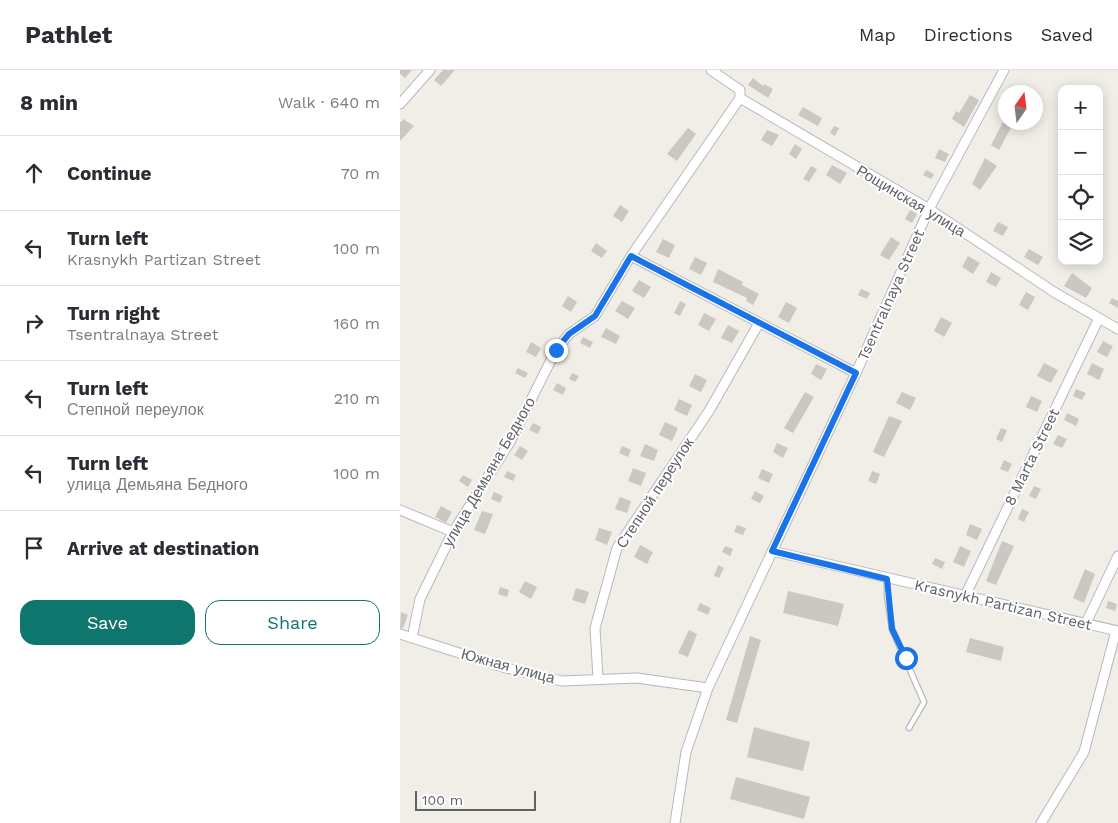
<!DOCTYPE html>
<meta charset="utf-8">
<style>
body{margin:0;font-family:"Work Sans",sans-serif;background:#f2f2f3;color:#2b2b33}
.controls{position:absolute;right:15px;top:15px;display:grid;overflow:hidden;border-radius:10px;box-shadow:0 2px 12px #0003}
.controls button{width:45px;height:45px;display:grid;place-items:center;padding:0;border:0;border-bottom:1px solid #e1e1e2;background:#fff;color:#2b2b33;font:25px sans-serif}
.compass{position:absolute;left:598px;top:15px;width:45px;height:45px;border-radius:50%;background:#fff;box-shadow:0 2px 12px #0003;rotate:14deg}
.scale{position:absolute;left:15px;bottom:12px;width:121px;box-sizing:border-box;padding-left:5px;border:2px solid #5e6166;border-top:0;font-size:14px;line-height:18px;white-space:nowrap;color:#5e6166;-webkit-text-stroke:4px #fff;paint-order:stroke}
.stop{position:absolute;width:15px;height:15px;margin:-11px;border:4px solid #1a73e8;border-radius:50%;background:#fff}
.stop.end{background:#1a73e8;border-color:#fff;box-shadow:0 1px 5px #0008}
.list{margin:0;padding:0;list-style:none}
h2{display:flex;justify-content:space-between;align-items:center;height:65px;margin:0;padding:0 20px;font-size:21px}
h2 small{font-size:16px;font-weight:400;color:#7c7c81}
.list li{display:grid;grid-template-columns:32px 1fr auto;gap:15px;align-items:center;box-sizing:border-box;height:75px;padding:0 20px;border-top:1px solid #e1e1e2}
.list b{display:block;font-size:19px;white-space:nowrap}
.list p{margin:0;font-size:16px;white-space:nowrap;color:#7c7c81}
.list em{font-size:16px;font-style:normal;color:#7c7c81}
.actions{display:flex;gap:10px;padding:15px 20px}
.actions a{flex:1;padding:11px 0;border:1px solid #0f766e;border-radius:15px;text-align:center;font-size:18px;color:#0f766e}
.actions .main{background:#0f766e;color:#fff}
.icon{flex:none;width:28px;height:28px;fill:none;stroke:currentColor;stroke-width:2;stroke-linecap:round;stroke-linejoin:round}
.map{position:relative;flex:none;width:718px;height:753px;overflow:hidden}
header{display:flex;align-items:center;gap:30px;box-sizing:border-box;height:70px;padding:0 25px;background:#fff;border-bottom:1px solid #e1e1e2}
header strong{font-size:24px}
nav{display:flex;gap:28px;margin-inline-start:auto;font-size:18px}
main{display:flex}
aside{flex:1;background:#fff}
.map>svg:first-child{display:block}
.building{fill:#cbc8c4}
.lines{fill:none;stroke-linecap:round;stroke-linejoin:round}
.lane-casing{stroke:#b7b8bd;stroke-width:7}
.street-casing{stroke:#b7b8bd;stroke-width:11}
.lane{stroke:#fff;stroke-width:4.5}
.street{stroke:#fff;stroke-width:9}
.route{stroke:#1a73e8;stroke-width:6}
.labels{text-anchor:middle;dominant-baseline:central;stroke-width:4;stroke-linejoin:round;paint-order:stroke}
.street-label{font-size:15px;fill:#5e6166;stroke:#fff}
</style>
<header>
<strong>Pathlet</strong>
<nav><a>Map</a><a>Directions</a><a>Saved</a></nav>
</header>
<main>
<aside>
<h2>8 min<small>Walk · 640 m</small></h2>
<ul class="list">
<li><svg class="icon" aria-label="ahead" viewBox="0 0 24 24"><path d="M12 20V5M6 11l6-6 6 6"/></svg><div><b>Continue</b></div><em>70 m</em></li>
<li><svg class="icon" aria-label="left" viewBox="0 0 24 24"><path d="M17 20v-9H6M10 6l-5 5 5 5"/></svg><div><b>Turn left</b><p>Krasnykh Partizan Street</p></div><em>100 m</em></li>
<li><svg class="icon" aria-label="right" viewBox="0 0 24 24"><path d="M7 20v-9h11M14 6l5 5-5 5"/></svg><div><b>Turn right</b><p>Tsentralnaya Street</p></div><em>160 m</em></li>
<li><svg class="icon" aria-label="left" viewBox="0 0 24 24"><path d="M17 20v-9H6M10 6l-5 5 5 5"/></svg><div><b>Turn left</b><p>Степной переулок</p></div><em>210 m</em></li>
<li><svg class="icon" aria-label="left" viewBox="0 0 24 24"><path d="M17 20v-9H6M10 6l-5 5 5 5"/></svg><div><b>Turn left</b><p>улица Демьяна Бедного</p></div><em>100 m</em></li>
<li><svg class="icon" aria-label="arrive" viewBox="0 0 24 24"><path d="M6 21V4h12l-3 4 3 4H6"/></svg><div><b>Arrive at destination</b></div></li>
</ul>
<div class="actions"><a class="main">Save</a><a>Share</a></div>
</aside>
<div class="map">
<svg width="718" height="753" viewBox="0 0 718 753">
<rect width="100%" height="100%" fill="#f0eee7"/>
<path class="building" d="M 0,0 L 12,0 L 5,8 L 0,4 Z
M 43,0 L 55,0 L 41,16 L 34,10 Z
M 353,8 L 363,16 L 364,14 L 373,19 L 368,28 L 348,15 Z
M 570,25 L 579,30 L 564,57 L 552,49 L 556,41 L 559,43 Z
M 403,37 L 422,48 L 418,56 L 398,45 Z
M 3,49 L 14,56 L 0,71 L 0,53 Z
M 603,52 L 614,52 L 599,80 L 591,75 Z
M 434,56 L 439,58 L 435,66 L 430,63 Z
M 288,58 L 296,64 L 277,91 L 267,84 Z
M 367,60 L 379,65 L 372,76 L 361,70 Z
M 395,74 L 402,79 L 396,89 L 389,84 Z
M 539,79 L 549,84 L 545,92 L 535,88 Z
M 585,88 L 597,96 L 580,120 L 572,114 Z
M 432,95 L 447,103 L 440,114 L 426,105 Z
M 411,96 L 417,99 L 409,112 L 403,109 Z
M 526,100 L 534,104 L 531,109 L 523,105 Z
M 220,135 L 229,141 L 222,152 L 213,146 Z
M 510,140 L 517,144 L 512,153 L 505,149 Z
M 598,152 L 608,157 L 603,166 L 593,161 Z
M 491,167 L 500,173 L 489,190 L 480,185 Z
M 263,169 L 275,175 L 269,188 L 256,182 Z
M 196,173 L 207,181 L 202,188 L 191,181 Z
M 629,179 L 643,187 L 638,195 L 624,187 Z
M 568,186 L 580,193 L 573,204 L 562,197 Z
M 295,187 L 307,193 L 301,205 L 289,199 Z
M 318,199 L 343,212 L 342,215 L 359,224 L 353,235 L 346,231 L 347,228 L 313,212 Z
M 591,202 L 601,208 L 596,217 L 586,212 Z
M 672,203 L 692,218 L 686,228 L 664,216 Z
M 239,210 L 251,217 L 244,228 L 232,221 Z
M 461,219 L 470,223 L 467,229 L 458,225 Z
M 626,222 L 635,227 L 628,240 L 619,235 Z
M 168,226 L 177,232 L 171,242 L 162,236 Z
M 712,228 L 718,231 L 718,238 L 709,233 Z
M 222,231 L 235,238 L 228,249 L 215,241 Z
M 280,231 L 286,234 L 280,246 L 274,243 Z
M 386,232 L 397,238 L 389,253 L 378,247 Z
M 304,243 L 316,249 L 309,261 L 298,255 Z
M 541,247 L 552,253 L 544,267 L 534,261 Z
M 328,255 L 339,261 L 332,273 L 321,268 Z
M 206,258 L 220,266 L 216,274 L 201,267 Z
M 183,267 L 193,272 L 190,278 L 180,273 Z
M 703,271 L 713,276 L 707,287 L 697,282 Z
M 131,272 L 141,278 L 136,287 L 126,282 Z
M 644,293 L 658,300 L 651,313 L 637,306 Z
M 692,293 L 704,299 L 699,310 L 687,304 Z
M 416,294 L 427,299 L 421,310 L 411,304 Z
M 118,298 L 128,303 L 125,308 L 115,303 Z
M 172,303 L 179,306 L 175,312 L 169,309 Z
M 295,304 L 307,310 L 301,322 L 289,316 Z
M 157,313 L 166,318 L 163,325 L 153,320 Z
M 676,319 L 686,323 L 682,330 L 673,326 Z
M 405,322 L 414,327 L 393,363 L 384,358 Z
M 502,322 L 516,328 L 510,340 L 496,333 Z
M 631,326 L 642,331 L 637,342 L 626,337 Z
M 279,329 L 292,335 L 287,346 L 274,340 Z
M 667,343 L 679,349 L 676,356 L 664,350 Z
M 489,346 L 502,351 L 484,387 L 473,382 Z
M 265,352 L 278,358 L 272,371 L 259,365 Z
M 133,353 L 141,357 L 138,364 L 129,360 Z
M 601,358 L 607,360 L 602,372 L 596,369 Z
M 658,365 L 667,369 L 662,378 L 653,374 Z
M 377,373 L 388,378 L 383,388 L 373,382 Z
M 245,374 L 258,380 L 254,391 L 240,386 Z
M 120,376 L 128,381 L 122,390 L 114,385 Z
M 222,376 L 231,380 L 228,387 L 219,383 Z
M 604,390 L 612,394 L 608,402 L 600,399 Z
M 233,398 L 246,403 L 241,416 L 228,411 Z
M 362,399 L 373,404 L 369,413 L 358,408 Z
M 107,401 L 116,405 L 113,411 L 104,407 Z
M 472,401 L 480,404 L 476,414 L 468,411 Z
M 63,405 L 72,410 L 68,417 L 59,411 Z
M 634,416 L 641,419 L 636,429 L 629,426 Z
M 355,421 L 364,426 L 360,433 L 351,429 Z
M 94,422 L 103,426 L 100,433 L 91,429 Z
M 220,427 L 231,431 L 227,443 L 215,439 Z
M 41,436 L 52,442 L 46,453 L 35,447 Z
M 622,439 L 629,442 L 624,452 L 618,449 Z
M 82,441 L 93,444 L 85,464 L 74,460 Z
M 570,454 L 582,459 L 577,470 L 566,465 Z
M 337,455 L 346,458 L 343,465 L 334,462 Z
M 199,458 L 212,462 L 207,475 L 195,470 Z
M 602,471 L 614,476 L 596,515 L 586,511 Z
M 240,475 L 253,482 L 247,494 L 234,487 Z
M 325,476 L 333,479 L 330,486 L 322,482 Z
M 560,476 L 571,481 L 564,497 L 553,492 Z
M 535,488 L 545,492 L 542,499 L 532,494 Z
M 318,495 L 324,498 L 319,508 L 314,506 Z
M 685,499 L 695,504 L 684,533 L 673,528 Z
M 125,511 L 137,517 L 131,529 L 119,522 Z
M 100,517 L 109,520 L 107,527 L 98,524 Z
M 176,518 L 189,522 L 185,534 L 172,530 Z
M 388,521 L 444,534 L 438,556 L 383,543 Z
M 708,531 L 717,534 L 715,541 L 706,538 Z
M 300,533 L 311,538 L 308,545 L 297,540 Z
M 1,542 L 8,545 L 3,558 L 0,558 Z
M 289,560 L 297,564 L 288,587 L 278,583 Z
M 350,566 L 361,570 L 337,653 L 326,650 Z
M 570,568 L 604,577 L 601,591 L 566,582 Z
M 354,657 L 410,672 L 403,701 L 347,687 Z
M 336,707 L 410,727 L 404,749 L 330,729 Z"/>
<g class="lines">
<g class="lane-casing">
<path id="lane" d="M 487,509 L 487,525 L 492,559 L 524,632 L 509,658"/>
</g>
<g class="street-casing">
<path id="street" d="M 311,0 L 340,20 L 340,28 L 529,139 L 654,222 L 718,259
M 0,34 L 30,0
M 231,186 L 456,303
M 0,440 L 53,462
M 372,481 L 718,561
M 565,526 L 699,248
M 686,553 L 718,486
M 0,564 L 106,598 L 162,611 L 237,608 L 308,618
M 12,568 L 20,529 L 53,462 L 110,372 L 156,280 L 169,264 L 195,246 L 231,186 L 340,28
M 198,608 L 195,558 L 217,478 L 309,341 L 359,253
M 275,753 L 286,682 L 308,618 L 456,303 L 529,139 L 604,0
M 641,753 L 684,682 L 716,561"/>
</g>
<use href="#lane" class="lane"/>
<use href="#street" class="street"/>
</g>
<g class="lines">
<path class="route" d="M 156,280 L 169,264 L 195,246 L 231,186 L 456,303 L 372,481 L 487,509 L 492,559 L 506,588"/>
</g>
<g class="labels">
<g class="street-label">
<text transform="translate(511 131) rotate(31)">Рощинская улица</text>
<text transform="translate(491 225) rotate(-66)">Tsentralnaya Street</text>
<text transform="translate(632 387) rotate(-64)">8 Marta Street</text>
<text transform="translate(89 402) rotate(-60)">улица Демьяна Бедного</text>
<text transform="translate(255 423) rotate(-57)">Степной переулок</text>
<text transform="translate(603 535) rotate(13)">Krasnykh Partizan Street</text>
<text transform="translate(108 596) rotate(15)">Южная улица</text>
</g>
</g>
</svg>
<div class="controls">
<button>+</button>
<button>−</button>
<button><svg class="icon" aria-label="locate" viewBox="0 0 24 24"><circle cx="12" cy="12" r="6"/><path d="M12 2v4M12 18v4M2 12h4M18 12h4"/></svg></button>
<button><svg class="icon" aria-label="layers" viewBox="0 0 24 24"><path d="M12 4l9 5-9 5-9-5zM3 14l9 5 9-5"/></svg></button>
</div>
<svg class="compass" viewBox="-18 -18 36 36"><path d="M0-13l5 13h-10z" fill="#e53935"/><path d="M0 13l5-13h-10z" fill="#7c7c81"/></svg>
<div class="scale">100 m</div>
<div class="stop" style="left:506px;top:588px"></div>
<div class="stop end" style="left:156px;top:280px"></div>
</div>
</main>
